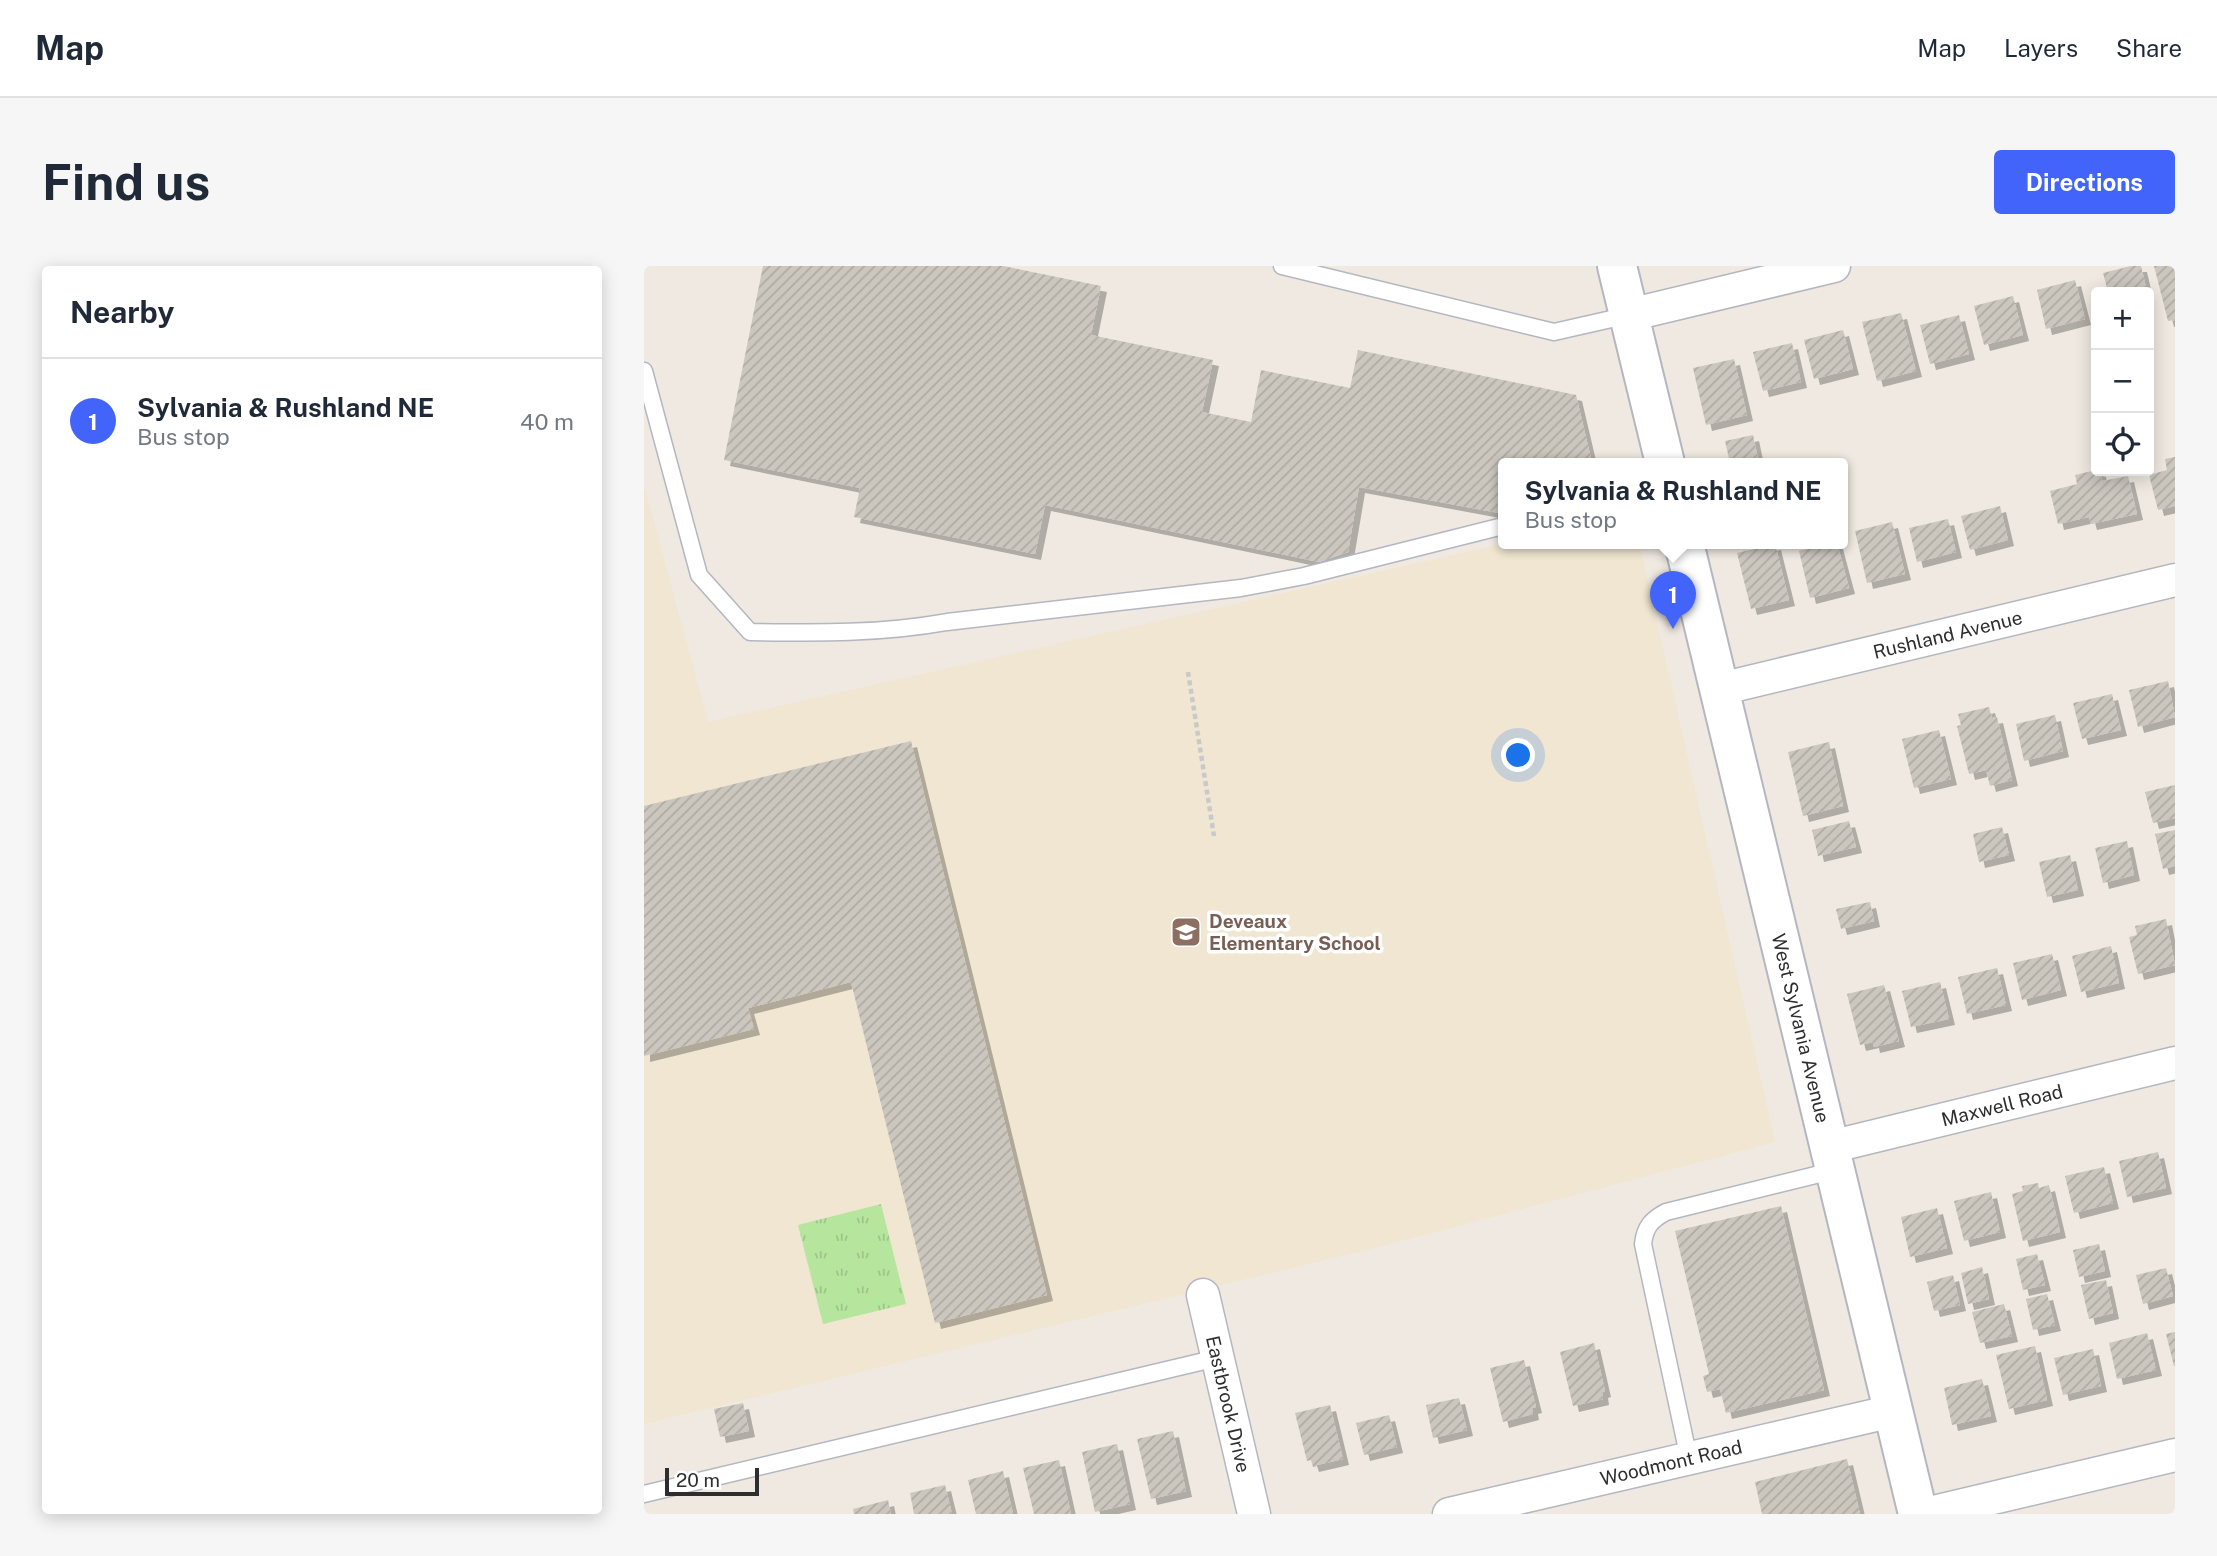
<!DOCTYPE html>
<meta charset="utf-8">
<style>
body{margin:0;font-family:"Public Sans",sans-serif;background:#f6f6f7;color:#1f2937}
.controls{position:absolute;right:21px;top:21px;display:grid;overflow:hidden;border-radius:7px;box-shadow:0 4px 18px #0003}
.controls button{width:63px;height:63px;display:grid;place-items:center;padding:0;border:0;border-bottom:2px solid #e0e1e3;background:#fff;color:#1f2937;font:35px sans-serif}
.scale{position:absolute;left:21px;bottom:18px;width:94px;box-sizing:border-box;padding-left:7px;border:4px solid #2e2e2e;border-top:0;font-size:19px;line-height:24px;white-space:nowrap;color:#2e2e2e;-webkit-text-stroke:5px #fff;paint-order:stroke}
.you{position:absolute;left:875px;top:490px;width:24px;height:24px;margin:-18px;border:5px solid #fff;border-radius:50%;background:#1a73e8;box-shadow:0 0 0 10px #1a73e833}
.badge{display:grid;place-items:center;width:46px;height:46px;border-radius:50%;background:#4264fb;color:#fff;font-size:23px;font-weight:700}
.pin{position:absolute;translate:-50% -58px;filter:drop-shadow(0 2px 4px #0008)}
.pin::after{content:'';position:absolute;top:37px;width:24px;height:21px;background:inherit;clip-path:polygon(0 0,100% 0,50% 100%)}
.popup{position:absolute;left:854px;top:192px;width:350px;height:91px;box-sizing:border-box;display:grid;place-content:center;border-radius:7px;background:#fff;filter:drop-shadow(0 2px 5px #0005);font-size:23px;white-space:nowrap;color:#747a83}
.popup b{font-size:26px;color:#1f2937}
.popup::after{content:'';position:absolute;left:50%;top:100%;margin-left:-14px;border:14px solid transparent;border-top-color:#fff}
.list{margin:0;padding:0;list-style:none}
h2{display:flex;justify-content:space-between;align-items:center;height:91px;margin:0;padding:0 28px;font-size:30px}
h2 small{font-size:23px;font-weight:400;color:#747a83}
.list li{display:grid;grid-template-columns:46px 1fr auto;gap:21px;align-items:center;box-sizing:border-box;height:126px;padding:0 28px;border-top:2px solid #e0e1e3}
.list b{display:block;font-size:26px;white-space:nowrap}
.list p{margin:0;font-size:23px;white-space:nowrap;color:#747a83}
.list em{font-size:23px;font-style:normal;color:#747a83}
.icon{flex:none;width:38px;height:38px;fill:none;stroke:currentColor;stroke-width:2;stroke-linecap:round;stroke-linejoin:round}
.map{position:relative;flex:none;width:1531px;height:1248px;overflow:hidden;border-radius:7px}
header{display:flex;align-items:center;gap:42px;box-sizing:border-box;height:98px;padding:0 35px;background:#fff;border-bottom:2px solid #e0e1e3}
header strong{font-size:33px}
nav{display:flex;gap:38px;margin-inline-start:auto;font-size:24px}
.intro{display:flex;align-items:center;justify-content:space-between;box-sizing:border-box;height:168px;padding:0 42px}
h1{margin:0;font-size:49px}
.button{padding:18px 32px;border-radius:7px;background:#4264fb;color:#fff;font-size:24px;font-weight:700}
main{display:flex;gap:42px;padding:0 42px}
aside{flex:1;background:#fff;border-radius:7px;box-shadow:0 4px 18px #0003}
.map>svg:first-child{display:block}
.education{fill:#f0e6d1}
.park{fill:url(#park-tufts)}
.building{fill:url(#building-hatch);filter:url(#shadow)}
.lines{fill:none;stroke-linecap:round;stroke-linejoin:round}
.service-casing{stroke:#b4b7c1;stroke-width:19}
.minor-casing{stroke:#b4b7c1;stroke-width:35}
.secondary-casing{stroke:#b4b7c1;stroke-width:42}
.path{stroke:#c9c9c9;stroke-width:4.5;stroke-dasharray:5 3.5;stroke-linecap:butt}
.service{stroke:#fff;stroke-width:16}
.minor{stroke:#fff;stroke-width:32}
.secondary{stroke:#fff;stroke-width:38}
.labels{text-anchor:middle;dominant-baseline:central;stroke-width:7;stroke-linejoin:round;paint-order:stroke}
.street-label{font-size:19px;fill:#2e2e2e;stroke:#fff}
.education-label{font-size:19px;font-weight:bold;fill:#785e54;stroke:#fff;text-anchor:start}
</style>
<header>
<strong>Map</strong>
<nav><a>Map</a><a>Layers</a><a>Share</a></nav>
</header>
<div class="intro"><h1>Find us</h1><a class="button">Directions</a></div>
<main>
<aside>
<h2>Nearby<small></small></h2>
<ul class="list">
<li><span class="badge">1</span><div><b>Sylvania &amp; Rushland NE</b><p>Bus stop</p></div><em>40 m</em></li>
</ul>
</aside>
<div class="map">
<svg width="1531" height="1248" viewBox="0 0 1531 1248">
<defs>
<pattern id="park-tufts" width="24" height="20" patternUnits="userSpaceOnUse" patternTransform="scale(1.75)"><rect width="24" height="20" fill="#b6e59e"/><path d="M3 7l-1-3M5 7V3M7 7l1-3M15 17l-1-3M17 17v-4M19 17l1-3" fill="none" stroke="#9dc588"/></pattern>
<pattern id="building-hatch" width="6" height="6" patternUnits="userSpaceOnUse" patternTransform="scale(1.75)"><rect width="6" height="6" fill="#cbc7bf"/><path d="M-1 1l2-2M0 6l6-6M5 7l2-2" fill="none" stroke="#afaba4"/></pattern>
<filter id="shadow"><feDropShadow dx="6" dy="6" stdDeviation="0" flood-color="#0004"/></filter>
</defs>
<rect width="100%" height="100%" fill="#efe9e1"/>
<path class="education" d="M 0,219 L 64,456 L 863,277 L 995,277 L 1131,876 L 731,982 L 0,1158 Z"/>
<path class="park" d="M 237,938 L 262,1038 L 179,1058 L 154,959 Z"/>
<path class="building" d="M 119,0 L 359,0 L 457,20 L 447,69 L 569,94 L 558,146 L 607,156 L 617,104 L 706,122 L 714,84 L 932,129 L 948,197 L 859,197 L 859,246 L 855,247 L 715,221 L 704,286 L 675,296 L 401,239 L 391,288 L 210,251 L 216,222 L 80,194 Z
M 1487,0 L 1497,0 L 1503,26 L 1464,26 L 1459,7 Z
M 1510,0 L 1531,0 L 1531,54 L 1524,55 Z
M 1431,14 L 1441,53 L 1402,63 L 1393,24 Z
M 1369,30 L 1379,69 L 1340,79 L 1330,40 Z
M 1257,47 L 1272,105 L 1233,115 L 1218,56 Z
M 1315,49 L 1325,88 L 1286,98 L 1276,59 Z
M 1199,64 L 1209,103 L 1170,113 L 1160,74 Z
M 1148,77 L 1157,116 L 1119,125 L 1109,86 Z
M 1090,93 L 1103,149 L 1062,159 L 1049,102 Z
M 1109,169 L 1115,197 L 1086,197 L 1081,175 Z
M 1531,191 L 1531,240 L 1514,244 L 1505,209 L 1523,204 L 1521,193 Z
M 1452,204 L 1456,205 L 1458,215 L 1484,210 L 1493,248 L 1447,258 L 1445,251 L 1414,258 L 1406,225 L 1433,218 L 1431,209 Z
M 1356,240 L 1364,274 L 1326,284 L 1317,250 Z
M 1304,253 L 1312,286 L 1273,296 L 1265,262 Z
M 1248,256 L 1261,308 L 1223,317 L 1211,265 Z
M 1186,277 L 1193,277 L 1205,322 L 1166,332 L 1155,285 Z
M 1131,278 L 1145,334 L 1107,343 L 1093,287 Z
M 1524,415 L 1531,451 L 1494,461 L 1485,424 Z
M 1468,428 L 1477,464 L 1438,473 L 1429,437 Z
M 1345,441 L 1348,452 L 1353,451 L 1368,514 L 1346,520 L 1342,504 L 1325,508 L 1313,460 L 1317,459 L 1314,448 Z
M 1411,449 L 1419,485 L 1380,495 L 1372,458 Z
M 1295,464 L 1307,513 L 1270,522 L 1258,473 Z
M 267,475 L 403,1029 L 291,1057 L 207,716 L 104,742 L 110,763 L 0,790 L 0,540 Z
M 1185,476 L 1199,540 L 1159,550 L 1144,486 Z
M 1531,519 L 1531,552 L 1509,557 L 1501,526 Z
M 1205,555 L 1212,581 L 1174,590 L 1168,564 Z
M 1358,561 L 1365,589 L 1335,596 L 1329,568 Z
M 1531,564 L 1531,600 L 1519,603 L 1511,568 Z
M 1483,575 L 1490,609 L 1459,617 L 1451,582 Z
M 1426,589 L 1434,624 L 1403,631 L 1395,596 Z
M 1226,636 L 1230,655 L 1197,663 L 1192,643 Z
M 1522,653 L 1531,699 L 1494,708 L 1485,671 L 1493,669 L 1491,660 Z
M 1467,680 L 1475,717 L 1437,726 L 1428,690 Z
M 1408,688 L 1417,724 L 1378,734 L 1369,697 Z
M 1353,702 L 1362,739 L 1323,748 L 1314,711 Z
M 1296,716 L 1305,753 L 1267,761 L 1258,725 Z
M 1240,719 L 1255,775 L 1230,781 L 1229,776 L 1216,779 L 1203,728 Z
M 1514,886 L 1522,922 L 1483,931 L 1475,895 Z
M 1460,901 L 1469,937 L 1430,947 L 1421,910 Z
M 1394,917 L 1395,922 L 1405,919 L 1416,966 L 1379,975 L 1368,928 L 1379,925 L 1378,920 Z
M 1347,926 L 1356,966 L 1320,975 L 1310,935 Z
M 1137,940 L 1180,1124 L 1082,1147 L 1076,1123 L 1063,1126 L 1059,1110 L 1065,1108 L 1031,965 Z
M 1293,942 L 1303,982 L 1266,991 L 1257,951 Z
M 1455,978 L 1461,1005 L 1435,1011 L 1429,984 Z
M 1393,988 L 1401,1019 L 1379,1024 L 1372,993 Z
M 1338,1001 L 1345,1033 L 1324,1038 L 1317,1007 Z
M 1522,1002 L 1529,1030 L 1499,1038 L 1492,1009 Z
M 1309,1009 L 1316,1039 L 1290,1045 L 1283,1016 Z
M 1462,1014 L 1469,1047 L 1445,1053 L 1437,1019 Z
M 1403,1028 L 1411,1059 L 1389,1064 L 1382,1033 Z
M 1360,1038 L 1368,1070 L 1336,1077 L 1328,1046 Z
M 1531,1066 L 1531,1100 L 1530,1100 L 1522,1068 Z
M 1503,1067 L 1512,1104 L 1473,1113 L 1465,1077 Z
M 950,1077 L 961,1125 L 958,1126 L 959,1133 L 929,1140 L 916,1086 Z
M 1391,1080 L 1403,1134 L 1365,1143 L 1352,1089 Z
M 1449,1083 L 1457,1120 L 1419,1129 L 1410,1092 Z
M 880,1094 L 892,1141 L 888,1142 L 889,1148 L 859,1156 L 846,1102 Z
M 1338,1113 L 1347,1150 L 1308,1159 L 1300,1122 Z
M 815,1132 L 823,1164 L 789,1172 L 782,1139 Z
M 99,1137 L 105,1165 L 76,1171 L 70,1143 Z
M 686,1139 L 699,1193 L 669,1200 L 667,1194 L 663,1195 L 651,1147 Z
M 745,1149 L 753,1181 L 720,1189 L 712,1157 Z
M 529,1165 L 542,1225 L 507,1233 L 493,1173 Z
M 473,1178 L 486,1238 L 451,1246 L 438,1186 Z
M 1203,1193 L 1216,1248 L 1118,1248 L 1111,1216 Z
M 415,1194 L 427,1248 L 390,1248 L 379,1202 Z
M 359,1205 L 369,1248 L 332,1248 L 324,1214 Z
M 301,1219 L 308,1248 L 270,1248 L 266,1227 Z
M 244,1234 L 247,1248 L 210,1248 L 209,1243 Z"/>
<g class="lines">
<g class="service-casing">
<path id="service" d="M 638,0 L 910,66 L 985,49
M 0,105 L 55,309 L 106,366 C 174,367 236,368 303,356 L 597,322 L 660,310 L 859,260
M 1045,1193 L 999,978 C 1001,961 1007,954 1022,946 L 1192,904
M 0,1228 L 573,1092"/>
</g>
<g class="minor-casing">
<g id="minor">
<path d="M 985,49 L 1190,0"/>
<path id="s1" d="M 1076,423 L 1531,314"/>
<path id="s2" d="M 1186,881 L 1531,797"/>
<path id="s3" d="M 559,1029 L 610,1248"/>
<path id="s4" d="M 805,1248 L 1249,1145"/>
<path d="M 1281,1248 L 1531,1189"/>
</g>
</g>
<g class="secondary-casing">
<g id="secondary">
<path d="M 973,0 L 1021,197"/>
<path id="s5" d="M 1040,277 L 1274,1248"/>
</g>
</g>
<path class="path" d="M 544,406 L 570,570"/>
<use href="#service" class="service"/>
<use href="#minor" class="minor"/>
<use href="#secondary" class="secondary"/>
</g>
<defs>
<g id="school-square" transform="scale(1.575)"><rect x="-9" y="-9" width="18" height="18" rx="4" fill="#8d6e63" stroke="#fff"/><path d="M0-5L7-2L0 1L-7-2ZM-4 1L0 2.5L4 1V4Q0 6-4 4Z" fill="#fff"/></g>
</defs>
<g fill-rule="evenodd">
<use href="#school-square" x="542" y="666"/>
</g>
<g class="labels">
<g class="street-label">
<text stroke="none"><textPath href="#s1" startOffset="234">Rushland Avenue</textPath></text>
<text stroke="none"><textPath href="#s5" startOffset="499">West Sylvania Avenue</textPath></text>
<text stroke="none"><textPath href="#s2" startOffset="177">Maxwell Road</textPath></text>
<text stroke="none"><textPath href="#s3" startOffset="112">Eastbrook Drive</textPath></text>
<text stroke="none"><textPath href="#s4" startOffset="228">Woodmont Road</textPath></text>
</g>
<g class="education-label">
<text x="565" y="655">Deveaux<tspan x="565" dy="22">Elementary School</tspan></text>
</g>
</g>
</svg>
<div class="controls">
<button>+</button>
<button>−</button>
<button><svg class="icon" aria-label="locate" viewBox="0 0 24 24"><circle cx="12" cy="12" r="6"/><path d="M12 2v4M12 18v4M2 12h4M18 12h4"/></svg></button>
</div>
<div class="scale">20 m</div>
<div class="you"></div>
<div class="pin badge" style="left:1029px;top:363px">1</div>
<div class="popup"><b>Sylvania &amp; Rushland NE</b>Bus stop</div>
</div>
</main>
